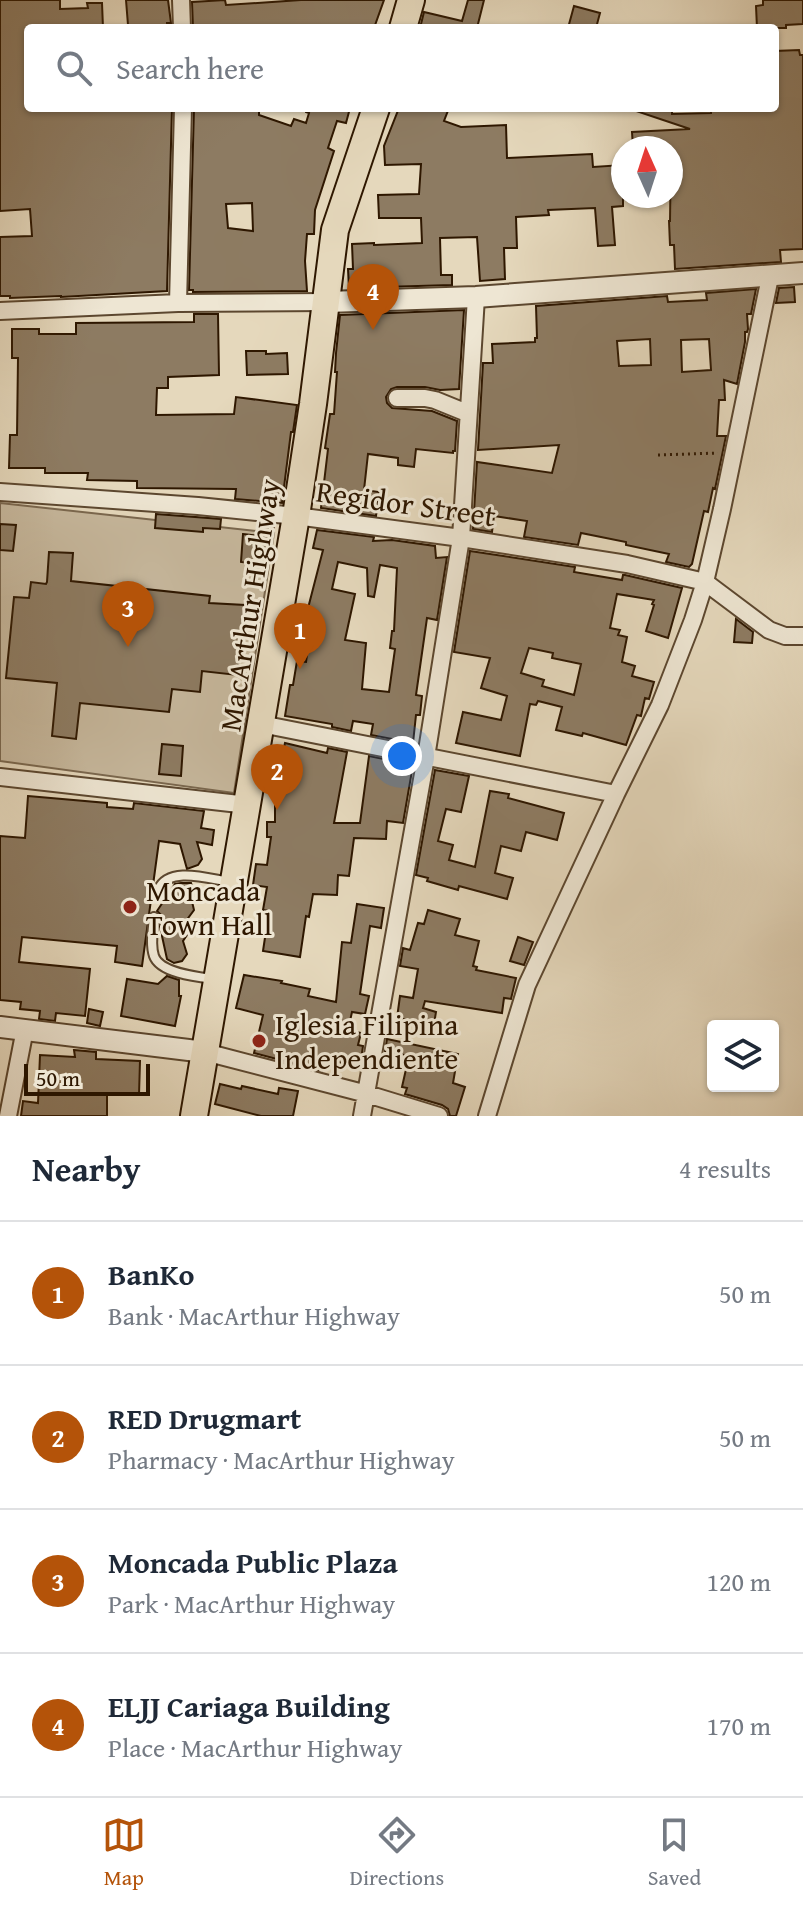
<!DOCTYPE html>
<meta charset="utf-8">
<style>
body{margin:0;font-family:"Gentium Book Plus",serif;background:#f2f2f3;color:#1f2937}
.controls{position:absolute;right:24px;bottom:24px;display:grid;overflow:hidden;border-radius:8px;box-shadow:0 2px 6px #0004}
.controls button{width:72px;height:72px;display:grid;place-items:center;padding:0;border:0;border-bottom:2px solid #e0e1e3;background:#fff;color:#1f2937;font:40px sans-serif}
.compass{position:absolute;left:611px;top:136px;width:72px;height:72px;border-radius:50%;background:#fff;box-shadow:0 2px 6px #0004;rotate:357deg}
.scale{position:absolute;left:24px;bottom:20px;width:126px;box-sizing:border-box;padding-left:8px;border:4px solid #2e1700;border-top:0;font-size:22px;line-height:28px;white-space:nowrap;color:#2e1700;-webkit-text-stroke:6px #eee6d3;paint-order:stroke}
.you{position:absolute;left:402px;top:756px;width:28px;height:28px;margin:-20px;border:6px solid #fff;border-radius:50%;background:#1a73e8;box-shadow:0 0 0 12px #1a73e833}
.badge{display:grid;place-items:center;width:52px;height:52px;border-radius:50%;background:#b45309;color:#fff;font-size:26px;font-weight:700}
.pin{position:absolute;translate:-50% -66px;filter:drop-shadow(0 2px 4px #0008)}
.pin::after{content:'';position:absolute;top:42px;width:28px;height:24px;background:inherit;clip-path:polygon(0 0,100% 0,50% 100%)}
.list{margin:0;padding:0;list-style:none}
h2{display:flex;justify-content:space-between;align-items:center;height:104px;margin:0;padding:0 32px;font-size:34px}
h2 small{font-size:26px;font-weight:400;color:#747a83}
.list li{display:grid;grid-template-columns:52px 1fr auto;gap:24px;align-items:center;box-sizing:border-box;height:144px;padding:0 32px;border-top:2px solid #e0e1e3}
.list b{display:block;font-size:30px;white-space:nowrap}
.list p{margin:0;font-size:26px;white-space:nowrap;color:#747a83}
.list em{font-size:26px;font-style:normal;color:#747a83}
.icon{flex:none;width:44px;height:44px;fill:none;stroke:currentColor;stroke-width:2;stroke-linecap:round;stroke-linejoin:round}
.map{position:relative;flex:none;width:803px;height:1116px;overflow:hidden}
.search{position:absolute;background:#fff;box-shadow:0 2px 6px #0004;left:24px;right:24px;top:24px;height:88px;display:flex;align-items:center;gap:20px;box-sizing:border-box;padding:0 28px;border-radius:8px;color:#747a83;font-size:30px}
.sheet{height:680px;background:#fff}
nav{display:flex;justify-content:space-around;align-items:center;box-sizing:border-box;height:112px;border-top:2px solid #e0e1e3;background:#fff;font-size:22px;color:#747a83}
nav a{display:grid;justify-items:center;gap:4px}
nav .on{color:#b45309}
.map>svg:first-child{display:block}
.green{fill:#c6b79c;stroke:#7a674e;stroke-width:2}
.building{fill:#8d7b62;stroke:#2e1700;stroke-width:2;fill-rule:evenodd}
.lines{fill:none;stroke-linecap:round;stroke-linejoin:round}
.service-casing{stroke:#5c472f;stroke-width:12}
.minor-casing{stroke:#5c472f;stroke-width:20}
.tertiary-casing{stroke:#5c472f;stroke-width:24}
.trunk-casing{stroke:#2e1700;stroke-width:30}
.path{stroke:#2e1700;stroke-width:3;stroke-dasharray:2 4;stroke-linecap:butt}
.service{stroke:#eee6d3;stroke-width:8}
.minor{stroke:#eee6d3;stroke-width:16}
.tertiary{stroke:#eee6d3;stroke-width:20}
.trunk{stroke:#e5d8bc;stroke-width:26}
.poi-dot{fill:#8f2418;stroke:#eee6d3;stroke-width:3}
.labels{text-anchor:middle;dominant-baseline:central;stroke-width:6;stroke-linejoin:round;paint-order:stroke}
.street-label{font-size:30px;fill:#2e1700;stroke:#eee6d3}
.poi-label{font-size:30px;fill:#2e1700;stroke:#eee6d3;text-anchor:start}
</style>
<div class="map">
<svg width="803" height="1116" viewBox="0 0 803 1116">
<rect width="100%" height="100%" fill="#e5d8bc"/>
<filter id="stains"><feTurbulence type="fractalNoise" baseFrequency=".0025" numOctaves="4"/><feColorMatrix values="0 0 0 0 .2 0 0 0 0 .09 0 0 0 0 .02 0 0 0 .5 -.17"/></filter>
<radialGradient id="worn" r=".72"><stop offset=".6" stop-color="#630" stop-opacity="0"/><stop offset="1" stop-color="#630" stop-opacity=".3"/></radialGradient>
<path class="green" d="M 0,503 L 274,533 L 234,793 L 0,761 Z"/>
<path class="building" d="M 0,0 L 60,0 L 60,9 L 88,8 L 87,3 L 102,3 L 103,28 L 28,28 L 28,108 L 172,108 L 167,291 L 61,297 L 61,296 L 10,298 L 10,296 L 0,296 L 0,237 L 32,236 L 30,209 L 0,211 Z
M 126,0 L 168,0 L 171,23 L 167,23 L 167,28 L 131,28 L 131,25 L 128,25 Z
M 225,0 L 226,5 L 301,0 L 384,0 L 374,28 L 193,28 L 192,2 Z
M 468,0 L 484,0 L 477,28 L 420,28 L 424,12 L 462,21 Z
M 763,0 L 803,0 L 803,24 L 786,25 L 786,28 L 757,28 L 756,6 L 763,5 Z
M 574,6 L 600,13 L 596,28 L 568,28 Z
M 799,50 L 800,55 L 803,55 L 803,249 L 780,250 L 781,262 L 675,269 L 674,245 L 670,245 L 669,221 L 670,221 L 671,148 L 633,148 L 632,132 L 690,129 L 633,110 L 634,108 L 672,108 L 672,114 L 711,113 L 711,108 L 775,108 L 775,51 Z
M 194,108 L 238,108 L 238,111 L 259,110 L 259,115 L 291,126 L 294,119 L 306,123 L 309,113 L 306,112 L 306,108 L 350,108 L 346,123 L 337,121 L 328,148 L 334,151 L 315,210 L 314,234 L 307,234 L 305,261 L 307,291 L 193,292 L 193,290 L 189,290 ZM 252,203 L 253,231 L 228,228 L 226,204 Z
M 399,108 L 449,108 L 444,121 L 461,127 L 506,125 L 507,158 L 592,154 L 593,167 L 623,165 L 623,206 L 612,207 L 615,245 L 598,246 L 595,208 L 548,210 L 549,215 L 516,217 L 517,248 L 504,248 L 505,279 L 480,281 L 477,237 L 440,238 L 441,275 L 452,275 L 452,285 L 349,288 L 348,269 L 353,269 L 352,244 L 374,243 L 374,245 L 422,243 L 421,218 L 379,218 L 378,195 L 419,194 L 421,164 L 385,165 L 384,146 Z
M 794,287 L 795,302 L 776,303 L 779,288 Z
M 756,289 L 751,314 L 747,314 L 748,329 L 747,332 L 745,332 L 745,342 L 737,384 L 724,380 L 725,400 L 719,400 L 717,436 L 726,436 L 715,489 L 713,488 L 708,512 L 704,511 L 692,564 L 689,567 L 666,562 L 669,554 L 626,545 L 626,542 L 581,533 L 578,545 L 524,537 L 527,521 L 494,516 L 492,532 L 473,529 L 477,462 L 552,473 L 559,445 L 478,450 L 483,363 L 493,363 L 492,344 L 535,342 L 535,338 L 537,338 L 536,306 L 667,296 L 668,302 L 707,300 L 706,293 ZM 650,339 L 651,365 L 619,366 L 617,341 ZM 709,339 L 711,370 L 682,372 L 681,340 Z
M 464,310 L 459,389 L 440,390 L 425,387 L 397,387 L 391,389 L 386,397 L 387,403 L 392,408 L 432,411 L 457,421 L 455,451 L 453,451 L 453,453 L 416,449 L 414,467 L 398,465 L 398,458 L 368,454 L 364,490 L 379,492 L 376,516 L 321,508 L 328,449 L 325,448 L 330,414 L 334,414 L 337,372 L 335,372 L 336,353 L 340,315 Z
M 194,314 L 218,314 L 219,375 L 168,377 L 168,388 L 157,388 L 156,415 L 234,414 L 236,397 L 297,405 L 293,432 L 291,432 L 282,503 L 235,499 L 236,489 L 137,488 L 137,481 L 87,480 L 88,473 L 45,473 L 45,468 L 9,468 L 10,435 L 17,435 L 18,358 L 12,358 L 12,329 L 39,329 L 39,334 L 76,334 L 76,323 L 194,322 Z
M 246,351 L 266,351 L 266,354 L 287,353 L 288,374 L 247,375 Z
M 156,514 L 221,519 L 220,529 L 203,528 L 203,532 L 155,528 Z
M 258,523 L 274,525 L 273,536 L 258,534 Z
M 0,524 L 16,525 L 13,551 L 0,550 Z
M 317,530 L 374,537 L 373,541 L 392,540 L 435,546 L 436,558 L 447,557 L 437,620 L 427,618 L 416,695 L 422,696 L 420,715 L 416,715 L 413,743 L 371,735 L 373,724 L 353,721 L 351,731 L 332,727 L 332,724 L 285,716 L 290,685 L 293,685 L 297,661 L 306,662 L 310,633 L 304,632 L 306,616 L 323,550 L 313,548 ZM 338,562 L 367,568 L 368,596 L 374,597 L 380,565 L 397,568 L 394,631 L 392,631 L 390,648 L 395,649 L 389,692 L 362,689 L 366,643 L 345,640 L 355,594 L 332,589 Z
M 243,534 L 268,537 L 265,565 L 241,562 Z
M 470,551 L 575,567 L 574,572 L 622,580 L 623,575 L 625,575 L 682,588 L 668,638 L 646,631 L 654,605 L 652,604 L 654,600 L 617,594 L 610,628 L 620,630 L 618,635 L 627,637 L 622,662 L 635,666 L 632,676 L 654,682 L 649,699 L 645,698 L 641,716 L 637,715 L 626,745 L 583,733 L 582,736 L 556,730 L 562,707 L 538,701 L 536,705 L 530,704 L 520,756 L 456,743 L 463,712 L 501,720 L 507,696 L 481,688 L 490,658 L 454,652 ZM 529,648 L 553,653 L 552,658 L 581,664 L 574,695 L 542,686 L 544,680 L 521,673 Z
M 49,552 L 73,553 L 71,581 L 210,596 L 209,603 L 245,605 L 237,675 L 202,671 L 200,692 L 172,689 L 169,712 L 80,703 L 76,739 L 52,736 L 57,683 L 6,678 L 14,597 L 29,598 L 31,582 L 46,584 L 47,582 Z
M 736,619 L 753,632 L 752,643 L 734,642 Z
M 285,743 L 327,753 L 328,748 L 347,752 L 334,823 L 360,823 L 369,756 L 413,765 L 403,823 L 387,821 L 386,839 L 354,838 L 349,876 L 338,875 L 337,895 L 313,894 L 309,917 L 306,916 L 300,957 L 263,951 L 269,911 L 263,910 L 267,887 L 253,885 L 256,864 L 267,865 L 271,837 L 267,837 L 267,822 L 275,822 L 275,799 L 277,799 L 278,774 Z
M 162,744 L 183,746 L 181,776 L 159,774 Z
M 435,770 L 469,776 L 461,812 L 446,809 L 438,841 L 453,845 L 449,860 L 475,867 L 490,791 L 509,794 L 508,798 L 564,813 L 557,840 L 526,832 L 521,851 L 501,846 L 495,873 L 513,878 L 507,899 L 459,886 L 458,890 L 427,881 L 428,878 L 416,875 Z
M 28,796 L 107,803 L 107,807 L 133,809 L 134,803 L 204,811 L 201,828 L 214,830 L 212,845 L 197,842 L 202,859 L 198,865 L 187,869 L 180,844 L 159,841 L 142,966 L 115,962 L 117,946 L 22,937 L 19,962 L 90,969 L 85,1016 L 56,1013 L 55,1021 L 39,1019 L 40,1011 L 20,1009 L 21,1002 L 0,1000 L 0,836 L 25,838 Z
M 181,883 L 191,883 L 193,889 L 190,893 L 194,910 L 186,921 L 189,932 L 183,941 L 187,954 L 182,961 L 174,963 L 167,959 L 160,927 L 161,915 L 157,911 L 175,884 Z
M 357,904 L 384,908 L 381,928 L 370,926 L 360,994 L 369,996 L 365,1014 L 352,1012 L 348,1030 L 361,1033 L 358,1045 L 363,1046 L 360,1067 L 325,1059 L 322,1071 L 254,1053 L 263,1015 L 236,1008 L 244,975 L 282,981 L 281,983 L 310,989 L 308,996 L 336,1002 L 342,942 L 351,943 Z
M 428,910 L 460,919 L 455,935 L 479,941 L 473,966 L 477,967 L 476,970 L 516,978 L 511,999 L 504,998 L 502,1013 L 425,1001 L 423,1008 L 436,1012 L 434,1024 L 397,1018 L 400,996 L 413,998 L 418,969 L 400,966 L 403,948 L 410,950 L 418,923 L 424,924 Z
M 518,937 L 533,942 L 524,965 L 510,961 Z
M 167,976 L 179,980 L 179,996 L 181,996 L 175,1026 L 121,1016 L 127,979 L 158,984 Z
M 89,1009 L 103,1012 L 100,1026 L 87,1023 Z
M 387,1039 L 458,1054 L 453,1083 L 465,1087 L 456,1116 L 450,1116 L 448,1109 L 442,1105 L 405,1094 L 407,1088 L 402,1087 L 409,1056 L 385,1051 Z
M 74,1050 L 96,1052 L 96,1059 L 140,1061 L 139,1095 L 107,1094 L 107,1116 L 21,1116 L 23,1101 L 38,1103 L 40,1055 L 75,1057 Z
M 220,1084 L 241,1089 L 242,1086 L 278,1094 L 279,1088 L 298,1091 L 293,1116 L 261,1116 L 215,1104 Z"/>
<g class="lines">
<g class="service-casing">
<path id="service" d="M 158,890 C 169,865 209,879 230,882
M 154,917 C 153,929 150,944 154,956 C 160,973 197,977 213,979"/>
</g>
<g class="minor-casing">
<path id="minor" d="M 181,0 L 182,28
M 178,303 L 183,108
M 0,311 L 178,303 L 327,302
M 397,398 L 425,398 L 435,400 L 467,413
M 0,492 L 198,506 L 296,516 L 461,538 L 627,564 L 705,582 L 769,630 L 785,636 L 803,636
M 261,724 L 616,794
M 0,777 L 248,805
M 205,1052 L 367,1094 L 439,1116
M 8,1116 L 25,1029
M 362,1116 L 426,757 L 461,538 L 476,297
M 487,1116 L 527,985 L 616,794 L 660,705 L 693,620 L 705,582 L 722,509 L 770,277"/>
</g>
<g class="tertiary-casing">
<path id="tertiary" d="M 327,302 L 476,297 L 803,273
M 0,1027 L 205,1052"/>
</g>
<g class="trunk-casing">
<path id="trunk" d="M 403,28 L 411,0
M 194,1116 L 296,516 L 313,404 L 335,230 L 376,108"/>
</g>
<path class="path" d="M 658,455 L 718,453"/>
<use href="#service" class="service"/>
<use href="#minor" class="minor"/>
<use href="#tertiary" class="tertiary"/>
<use href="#trunk" class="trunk"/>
</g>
<g class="poi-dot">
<circle cx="130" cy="907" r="8"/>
<circle cx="259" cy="1041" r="8"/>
</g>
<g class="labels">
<g class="street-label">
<text transform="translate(406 503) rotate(8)">Regidor Street</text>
<text transform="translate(249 605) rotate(-81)">MacArthur Highway</text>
</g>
<g class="poi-label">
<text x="146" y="890">Moncada<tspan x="146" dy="34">Town Hall</tspan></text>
<text x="275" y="1024">Iglesia Filipina<tspan x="275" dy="34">Independiente</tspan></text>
</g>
</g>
<rect width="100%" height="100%" filter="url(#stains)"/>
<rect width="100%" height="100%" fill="url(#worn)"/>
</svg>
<div class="controls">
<button><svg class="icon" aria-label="layers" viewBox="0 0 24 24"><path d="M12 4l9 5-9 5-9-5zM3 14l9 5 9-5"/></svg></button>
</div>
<svg class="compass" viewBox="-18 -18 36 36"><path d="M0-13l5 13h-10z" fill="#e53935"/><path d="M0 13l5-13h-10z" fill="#747a83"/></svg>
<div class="scale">50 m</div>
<div class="you"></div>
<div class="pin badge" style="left:300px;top:669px">1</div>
<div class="pin badge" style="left:277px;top:810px">2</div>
<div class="pin badge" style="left:128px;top:647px">3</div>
<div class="pin badge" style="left:373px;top:330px">4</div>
<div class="search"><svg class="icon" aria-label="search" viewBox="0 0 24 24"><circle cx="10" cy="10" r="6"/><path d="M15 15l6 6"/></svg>Search here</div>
</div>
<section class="sheet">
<h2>Nearby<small>4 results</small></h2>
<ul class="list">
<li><span class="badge">1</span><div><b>BanKo</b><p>Bank · MacArthur Highway</p></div><em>50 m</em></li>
<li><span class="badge">2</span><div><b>RED Drugmart</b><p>Pharmacy · MacArthur Highway</p></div><em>50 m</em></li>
<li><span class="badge">3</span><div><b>Moncada Public Plaza</b><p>Park · MacArthur Highway</p></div><em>120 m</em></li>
<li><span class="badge">4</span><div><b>ELJJ Cariaga Building</b><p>Place · MacArthur Highway</p></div><em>170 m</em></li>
</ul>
</section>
<nav>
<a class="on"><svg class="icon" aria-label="map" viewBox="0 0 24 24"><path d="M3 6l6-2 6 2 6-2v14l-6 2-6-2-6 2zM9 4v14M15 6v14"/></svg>Map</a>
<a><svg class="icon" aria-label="directions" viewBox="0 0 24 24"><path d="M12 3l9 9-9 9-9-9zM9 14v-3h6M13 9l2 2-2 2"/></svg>Directions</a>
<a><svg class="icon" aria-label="saved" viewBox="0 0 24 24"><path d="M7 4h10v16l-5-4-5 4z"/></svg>Saved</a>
</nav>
